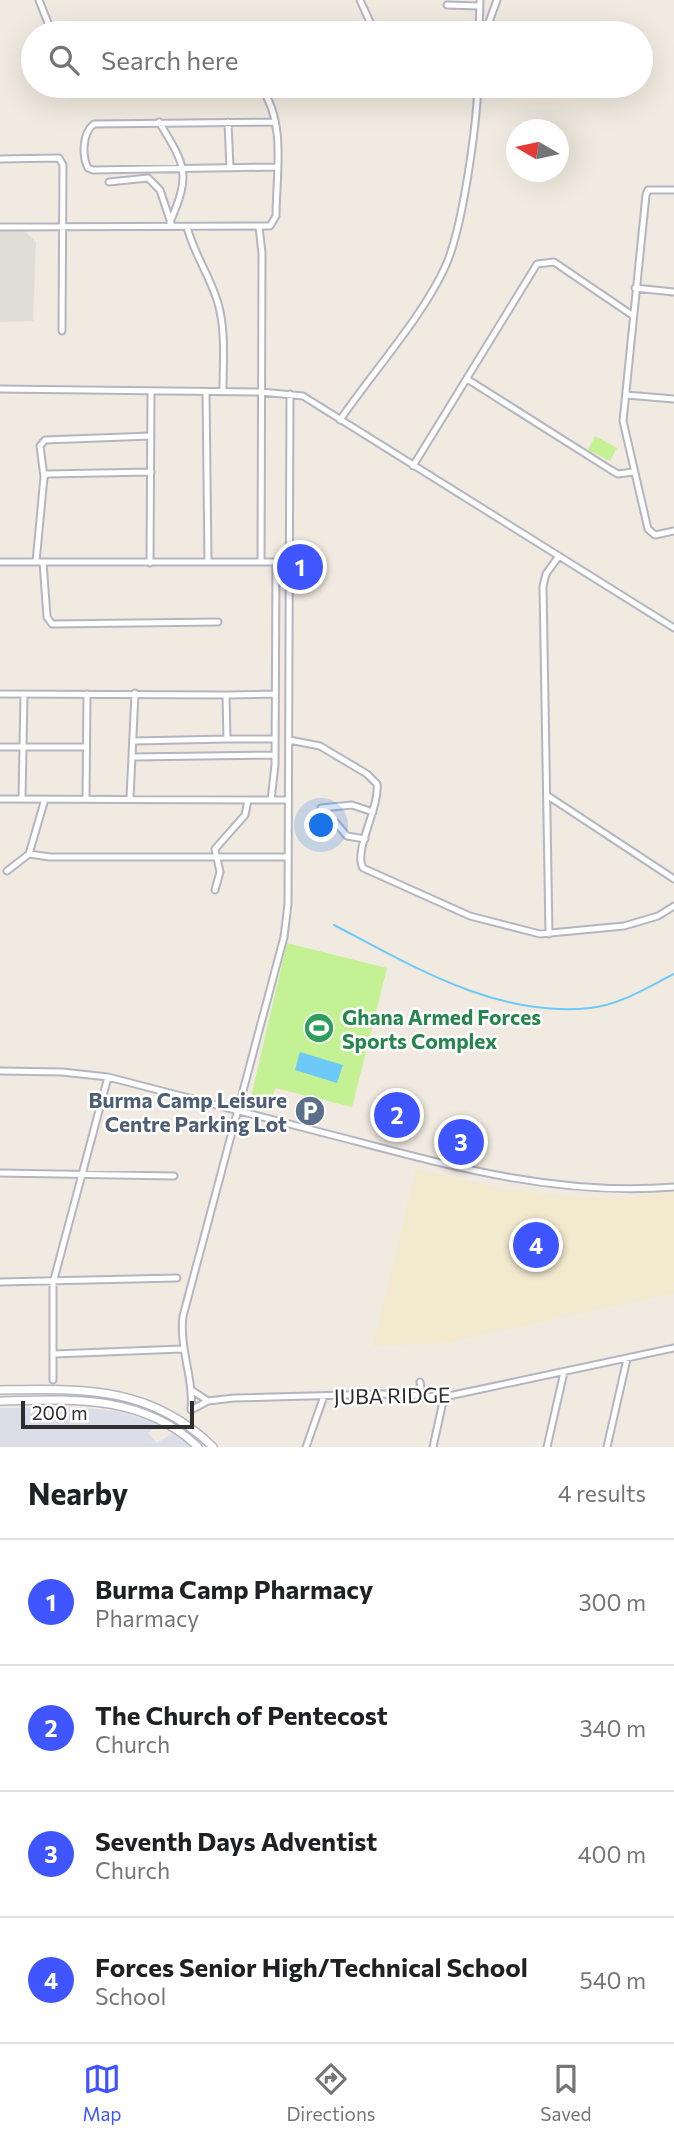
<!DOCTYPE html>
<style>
body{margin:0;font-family:Commissioner,sans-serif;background:#f2f2f2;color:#202124}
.compass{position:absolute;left:506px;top:119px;width:63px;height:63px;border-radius:50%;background:#fff;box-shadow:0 7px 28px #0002;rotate:279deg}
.scale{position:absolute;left:21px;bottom:18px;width:173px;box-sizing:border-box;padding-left:7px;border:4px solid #2e2e2e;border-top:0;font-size:19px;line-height:24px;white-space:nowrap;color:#2e2e2e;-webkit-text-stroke:5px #fff;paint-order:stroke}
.you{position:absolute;left:322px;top:826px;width:24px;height:24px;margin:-18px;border:5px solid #fff;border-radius:50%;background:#1a73e8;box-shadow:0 0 0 10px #1a73e833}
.badge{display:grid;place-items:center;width:46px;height:46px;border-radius:50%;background:#3e55ff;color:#fff;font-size:23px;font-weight:700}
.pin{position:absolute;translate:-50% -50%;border:4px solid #fff;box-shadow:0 2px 7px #0006}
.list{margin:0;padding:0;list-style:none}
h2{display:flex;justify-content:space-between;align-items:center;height:91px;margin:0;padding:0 28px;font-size:30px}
h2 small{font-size:23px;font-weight:400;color:#757577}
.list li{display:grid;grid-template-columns:46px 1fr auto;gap:21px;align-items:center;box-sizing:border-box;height:126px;padding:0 28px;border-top:2px solid #e0e0e0}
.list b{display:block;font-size:26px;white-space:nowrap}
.list p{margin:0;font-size:23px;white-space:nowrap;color:#757577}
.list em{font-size:23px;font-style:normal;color:#757577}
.icon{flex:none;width:38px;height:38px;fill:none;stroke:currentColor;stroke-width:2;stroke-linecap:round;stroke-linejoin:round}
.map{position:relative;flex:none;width:674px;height:1447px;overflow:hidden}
.search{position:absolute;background:#fff;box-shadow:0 7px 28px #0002;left:21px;right:21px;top:21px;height:77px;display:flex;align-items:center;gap:18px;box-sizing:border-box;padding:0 24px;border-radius:38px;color:#757577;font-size:26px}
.sheet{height:595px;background:#fff}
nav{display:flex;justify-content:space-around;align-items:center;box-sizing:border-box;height:98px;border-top:2px solid #e0e0e0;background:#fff;font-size:19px;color:#757577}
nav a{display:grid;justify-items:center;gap:4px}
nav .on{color:#3e55ff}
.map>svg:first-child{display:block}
.education{fill:#f2e9cf}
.airport{fill:#dbdde9}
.pitch{fill:#c4f194}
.plaza{fill:#e0ddd7}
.water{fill:#6dcaf8}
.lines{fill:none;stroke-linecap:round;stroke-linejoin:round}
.stream{stroke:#6dcaf8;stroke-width:2}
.street-casing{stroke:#b4b5c2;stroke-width:9}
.secondary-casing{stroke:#b4b5c2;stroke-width:10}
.street{stroke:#fff;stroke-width:5}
.secondary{stroke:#fff;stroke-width:7}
.labels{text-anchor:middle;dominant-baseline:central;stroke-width:5;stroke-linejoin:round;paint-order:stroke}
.leisure-label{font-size:21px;font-weight:bold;fill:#27864d;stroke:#fff;text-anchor:start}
.service-label{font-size:21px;font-weight:bold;fill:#4e5e75;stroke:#fff;text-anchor:end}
.street-label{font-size:21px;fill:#2e2e2e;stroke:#fff}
</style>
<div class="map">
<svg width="674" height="1447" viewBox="0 0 674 1447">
<rect width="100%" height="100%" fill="#f0eae0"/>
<path class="education" d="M 416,1169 L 503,1189 L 574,1197 L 624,1198 L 674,1192 L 674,1293 L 445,1343 L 373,1346 Z"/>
<path class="airport" d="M 76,1407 L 115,1411 L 159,1423 L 148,1433 L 157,1443 L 173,1433 L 192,1447 L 0,1447 L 0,1408 Z"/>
<path class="pitch" d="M 595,436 L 617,448 L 610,461 L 588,450 Z
M 287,943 L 387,968 L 352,1107 L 275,1088 L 269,1111 L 254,1107 L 250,1101 Z"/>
<path class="plaza" d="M 0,230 L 24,230 L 36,242 L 33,321 L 0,322 Z"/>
<path class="water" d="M 300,1052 L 343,1065 L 337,1083 L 295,1070 Z"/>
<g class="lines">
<path class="stream" d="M 334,925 C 412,966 498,1018 590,1008 C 620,1005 648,987 674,974"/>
<g class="street-casing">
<path id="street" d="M 39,0 L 52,33
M 360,0 L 375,33
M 447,5 L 479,6
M 479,33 L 480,0
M 485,33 L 497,0
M 463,86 L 478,90
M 159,122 C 186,166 191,174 170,222
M 228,122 L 230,168
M 275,122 L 94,124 C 82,133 82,156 88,168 L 93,170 L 277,167
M 0,159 L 59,158 L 63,165 L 62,331
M 109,182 L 148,178 L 160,190 L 171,223
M 674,190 L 648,190 L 646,195 L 623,421 L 648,529 L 655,535 L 674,531
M 0,227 L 270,226 L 276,216 C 276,174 287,122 260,86
M 187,227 C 194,254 210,276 218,303 C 226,331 223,362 223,391
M 259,227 L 262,253 L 261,562
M 635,288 L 674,292
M 467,379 L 611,470 L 618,474 L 633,472
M 0,389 L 261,392 L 303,396 L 674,628
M 206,392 L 208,562
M 626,395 L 674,399
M 340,420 C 372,373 424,315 446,265 C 463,226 476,129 478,86
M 413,466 L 537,264 L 554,262 L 632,315
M 44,477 L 40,446 L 45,440 L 151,436
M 0,562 L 289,562
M 36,562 L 44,477 L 47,474 L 151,472
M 43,562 L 47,617 L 52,624 L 218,622
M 150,563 L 151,391
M 0,694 L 226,695 L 227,739 L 274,739
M 226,695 L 275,694
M 289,740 L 320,746 L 367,774 L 377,784 C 380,807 353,851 363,868 L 470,916 L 540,934 L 624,926 L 658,916 L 674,906
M 134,741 L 227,739
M 0,747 L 86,747
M 133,757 L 275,755
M 548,796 L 674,879
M 130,798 L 135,693
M 0,799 L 287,800
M 22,799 L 24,694
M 86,799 L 87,694
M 271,800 L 275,765 L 276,562
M 365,839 L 347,836 L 336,823 L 321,817 L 321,808 L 352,805 L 373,812
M 29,854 L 50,857 L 288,857
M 7,871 L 29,854 L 45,799
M 215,890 L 220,872 L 215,849 L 245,815 L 248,800
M 549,934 L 543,586 L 546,574 L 559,556
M 0,1071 L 62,1072 L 108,1077 C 191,1099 273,1120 355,1141 C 461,1169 563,1196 674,1187
M 0,1173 L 174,1176
M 0,1282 L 177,1278
M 54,1354 L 182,1349
M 53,1380 L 53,1283 L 108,1077
M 420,1382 L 422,1396
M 193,1391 L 208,1401
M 191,1410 C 194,1378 179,1349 183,1316 L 284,937 L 288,904 L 290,394
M 191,1410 L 208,1401 L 234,1398 L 383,1394 L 444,1397 L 674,1348
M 306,1447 L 324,1396
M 433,1447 L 444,1397
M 547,1447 L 564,1372
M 607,1447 L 627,1359"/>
</g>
<g class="secondary-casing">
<path id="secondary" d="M 0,1390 C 83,1389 150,1385 213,1447
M 0,1401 C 70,1399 143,1394 198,1447"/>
</g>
<use href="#street" class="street"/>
<use href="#secondary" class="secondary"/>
</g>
<defs>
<g id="stadium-disc" transform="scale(1.575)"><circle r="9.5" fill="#2e9e5b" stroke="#fff"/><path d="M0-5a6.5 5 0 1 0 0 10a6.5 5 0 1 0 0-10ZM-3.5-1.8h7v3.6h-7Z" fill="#fff"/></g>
<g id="parking-disc" transform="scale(1.575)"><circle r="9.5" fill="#5c6f8a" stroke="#fff"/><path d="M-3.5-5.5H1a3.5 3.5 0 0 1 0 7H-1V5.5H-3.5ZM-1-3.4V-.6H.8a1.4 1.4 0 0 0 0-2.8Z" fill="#fff"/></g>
</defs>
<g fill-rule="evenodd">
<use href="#stadium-disc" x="319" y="1028"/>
<use href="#parking-disc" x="310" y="1111"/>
</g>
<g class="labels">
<g class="leisure-label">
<text x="342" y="1016">Ghana Armed Forces<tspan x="342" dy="24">Sports Complex</tspan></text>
</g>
<g class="service-label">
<text x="287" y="1099">Burma Camp Leisure<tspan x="287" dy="24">Centre Parking Lot</tspan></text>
</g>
<g class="street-label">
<text transform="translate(392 1395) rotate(-1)">JUBA RIDGE</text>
</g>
</g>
</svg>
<svg class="compass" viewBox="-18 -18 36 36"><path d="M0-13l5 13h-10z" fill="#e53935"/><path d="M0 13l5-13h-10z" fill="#757577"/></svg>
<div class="scale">200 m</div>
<div class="you"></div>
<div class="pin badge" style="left:300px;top:567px">1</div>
<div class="pin badge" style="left:397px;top:1115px">2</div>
<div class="pin badge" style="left:461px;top:1142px">3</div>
<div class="pin badge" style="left:536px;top:1245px">4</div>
<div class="search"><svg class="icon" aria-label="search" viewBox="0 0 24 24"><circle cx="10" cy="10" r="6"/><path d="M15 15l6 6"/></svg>Search here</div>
</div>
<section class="sheet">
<h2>Nearby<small>4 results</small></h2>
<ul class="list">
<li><span class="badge">1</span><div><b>Burma Camp Pharmacy</b><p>Pharmacy</p></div><em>300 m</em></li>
<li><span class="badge">2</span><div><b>The Church of Pentecost</b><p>Church</p></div><em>340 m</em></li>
<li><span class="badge">3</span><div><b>Seventh Days Adventist</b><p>Church</p></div><em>400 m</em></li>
<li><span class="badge">4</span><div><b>Forces Senior High/Technical School</b><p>School</p></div><em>540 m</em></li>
</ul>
</section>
<nav>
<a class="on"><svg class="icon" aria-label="map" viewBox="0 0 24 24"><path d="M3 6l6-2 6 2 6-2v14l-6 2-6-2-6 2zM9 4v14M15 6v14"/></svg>Map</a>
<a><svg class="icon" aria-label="directions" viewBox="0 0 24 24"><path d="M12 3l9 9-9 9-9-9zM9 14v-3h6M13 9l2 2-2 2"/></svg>Directions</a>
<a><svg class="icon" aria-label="saved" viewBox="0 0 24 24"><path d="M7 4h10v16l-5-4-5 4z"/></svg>Saved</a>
</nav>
